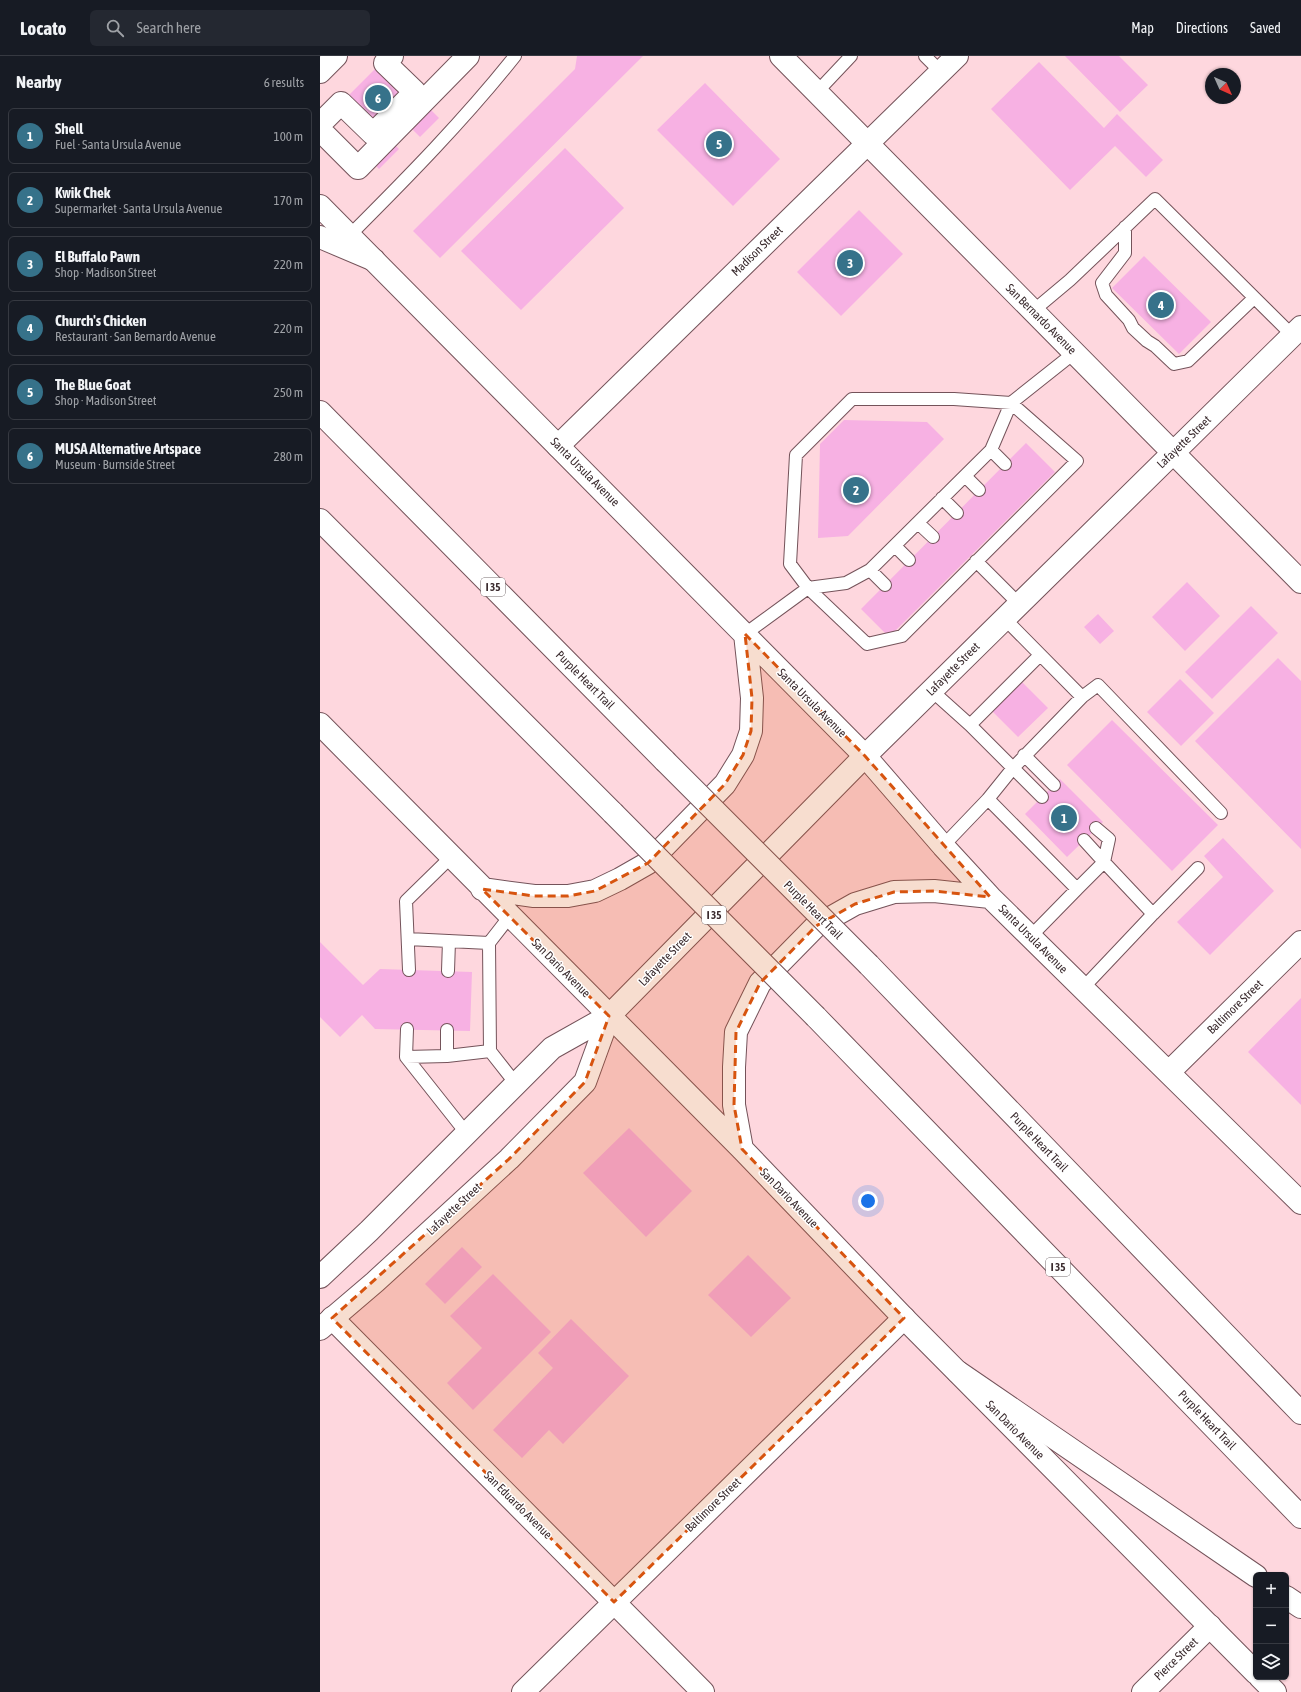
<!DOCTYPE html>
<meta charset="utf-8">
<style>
body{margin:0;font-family:"Asap Condensed",sans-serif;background:#242831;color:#f1f3f6}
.controls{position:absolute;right:12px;bottom:12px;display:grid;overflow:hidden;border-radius:6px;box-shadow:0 1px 3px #0004}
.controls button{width:36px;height:36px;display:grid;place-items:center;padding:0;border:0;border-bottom:1px solid #363941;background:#171b24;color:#f1f3f6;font:20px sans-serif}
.compass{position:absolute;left:885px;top:12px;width:36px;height:36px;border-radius:50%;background:#171b24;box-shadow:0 1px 3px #0004;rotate:135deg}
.you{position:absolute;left:548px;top:1145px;width:14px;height:14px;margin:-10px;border:3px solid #fff;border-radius:50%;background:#1a73e8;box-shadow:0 0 0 6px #1a73e833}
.badge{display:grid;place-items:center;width:26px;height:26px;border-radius:50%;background:#36728a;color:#fff;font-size:13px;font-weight:700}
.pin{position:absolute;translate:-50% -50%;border:2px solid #fff;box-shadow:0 1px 4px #0006}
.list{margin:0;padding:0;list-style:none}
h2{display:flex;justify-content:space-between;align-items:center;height:52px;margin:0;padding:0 16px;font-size:17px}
h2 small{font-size:13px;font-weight:400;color:#9ea1a6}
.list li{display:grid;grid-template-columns:26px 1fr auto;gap:12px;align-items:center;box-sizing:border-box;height:56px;margin:0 8px 8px;padding:0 8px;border:1px solid #363941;border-radius:6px}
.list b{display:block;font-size:15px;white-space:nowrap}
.list p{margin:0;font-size:13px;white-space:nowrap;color:#9ea1a6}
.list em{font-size:13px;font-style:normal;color:#9ea1a6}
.icon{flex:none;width:22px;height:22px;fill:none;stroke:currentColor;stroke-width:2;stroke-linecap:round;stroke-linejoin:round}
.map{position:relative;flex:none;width:981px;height:1636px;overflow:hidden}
header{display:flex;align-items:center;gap:24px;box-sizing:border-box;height:56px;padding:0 20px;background:#171b24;border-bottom:1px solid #363941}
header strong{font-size:19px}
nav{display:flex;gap:22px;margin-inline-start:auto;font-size:14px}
.search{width:280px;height:36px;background:#242831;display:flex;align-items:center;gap:10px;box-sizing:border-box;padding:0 14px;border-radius:6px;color:#9ea1a6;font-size:15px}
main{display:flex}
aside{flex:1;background:#171b24}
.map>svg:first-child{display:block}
.building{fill:#f7b1e3}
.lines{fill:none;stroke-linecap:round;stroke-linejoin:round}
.lane-casing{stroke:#74535a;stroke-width:14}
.street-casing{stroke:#74535a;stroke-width:24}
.secondary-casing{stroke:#74535a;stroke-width:24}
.primary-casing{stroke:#74535a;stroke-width:24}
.highway-casing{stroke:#74535a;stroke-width:24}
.lane{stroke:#fff;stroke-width:12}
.street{stroke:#fff;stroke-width:22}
.secondary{stroke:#fff;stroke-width:22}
.primary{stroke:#fff;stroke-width:22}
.highway{stroke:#fff;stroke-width:22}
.highway-bridge-casing{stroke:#74535a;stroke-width:24;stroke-linecap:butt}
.highway-bridge{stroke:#fff;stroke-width:22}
.marked{fill:#d7540f;fill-opacity:0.2;stroke:#d7540f;stroke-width:3;stroke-dasharray:8 5;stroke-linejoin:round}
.labels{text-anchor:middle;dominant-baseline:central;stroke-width:3;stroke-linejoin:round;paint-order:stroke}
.shield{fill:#fff;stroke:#756b6d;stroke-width:1}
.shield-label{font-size:11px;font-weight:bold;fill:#3a2b2e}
.street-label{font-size:12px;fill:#3a2b2e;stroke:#fff}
</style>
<header>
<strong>Locato</strong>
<div class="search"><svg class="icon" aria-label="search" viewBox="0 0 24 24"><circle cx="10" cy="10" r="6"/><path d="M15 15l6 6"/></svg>Search here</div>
<nav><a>Map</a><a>Directions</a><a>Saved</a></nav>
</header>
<main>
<aside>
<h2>Nearby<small>6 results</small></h2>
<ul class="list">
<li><span class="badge">1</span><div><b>Shell</b><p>Fuel · Santa Ursula Avenue</p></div><em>100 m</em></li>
<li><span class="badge">2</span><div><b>Kwik Chek</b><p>Supermarket · Santa Ursula Avenue</p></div><em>170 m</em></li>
<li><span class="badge">3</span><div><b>El Buffalo Pawn</b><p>Shop · Madison Street</p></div><em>220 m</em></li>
<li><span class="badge">4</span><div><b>Church's Chicken</b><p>Restaurant · San Bernardo Avenue</p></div><em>220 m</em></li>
<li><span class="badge">5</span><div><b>The Blue Goat</b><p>Shop · Madison Street</p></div><em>250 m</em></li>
<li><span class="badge">6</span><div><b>MUSA Alternative Artspace</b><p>Museum · Burnside Street</p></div><em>280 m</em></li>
</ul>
</aside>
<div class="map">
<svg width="981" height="1636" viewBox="0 0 981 1636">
<rect width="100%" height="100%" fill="#fed7de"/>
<path class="building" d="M 257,0 L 323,0 L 120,202 L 93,175 L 255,13 Z
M 745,0 L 799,0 L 828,29 L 800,56 Z
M 63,5 L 95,36 L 53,78 L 21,47 Z
M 719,6 L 784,72 L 797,58 L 843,104 L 826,121 L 795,90 L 750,134 L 671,53 Z
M 385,27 L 460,103 L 413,150 L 337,74 Z
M 111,54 L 119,62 L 100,81 L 92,73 Z
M 72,86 L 79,93 L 59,113 L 52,106 Z
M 245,92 L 304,152 L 201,254 L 141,195 Z
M 539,154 L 583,198 L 521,260 L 477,216 Z
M 824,200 L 891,266 L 859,298 L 792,232 Z
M 524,364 L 607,366 L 624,383 L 528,480 L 498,482 L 500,388 Z
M 706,387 L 735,416 L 569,581 L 541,553 Z
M 867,526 L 900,560 L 865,595 L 832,561 Z
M 931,550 L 958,577 L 892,643 L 865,616 Z
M 778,558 L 794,575 L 780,588 L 764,571 Z
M 958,602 L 981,625 L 981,793 L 875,685 Z
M 860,623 L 894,657 L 861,690 L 827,656 Z
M 702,626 L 728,652 L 698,681 L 672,655 Z
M 792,664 L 898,769 L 852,815 L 747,709 Z
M 740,723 L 783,766 L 747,801 L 705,758 Z
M 903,782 L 954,835 L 890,899 L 857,866 L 903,821 L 884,800 Z
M 0,886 L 43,929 L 60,913 L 152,916 L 150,975 L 55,973 L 42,959 L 20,981 L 0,961 Z
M 981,942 L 981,1049 L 928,996 Z
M 309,1072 L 372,1135 L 326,1181 L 263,1117 Z
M 142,1191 L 162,1211 L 125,1248 L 105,1228 Z
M 428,1199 L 471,1242 L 431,1281 L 388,1239 Z
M 173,1218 L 231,1276 L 153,1354 L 127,1327 L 162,1292 L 130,1260 Z
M 251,1263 L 309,1320 L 243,1388 L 229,1374 L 202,1402 L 173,1374 L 233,1312 L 218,1297 Z"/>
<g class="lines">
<g class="lane-casing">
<path id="lane" d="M 605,0 L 621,16
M 497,36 L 531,0
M 805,171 L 805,197 L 782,227 L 786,239 L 809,264 L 813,272 L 827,285 L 835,290 L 854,308 L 868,305 L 934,242
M 30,179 C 87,122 145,63 195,0
M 713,255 L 750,224 L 835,143 L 972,279
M 532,343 L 634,343 L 691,347 L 757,405 L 582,580 L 547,588 L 488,532 L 470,508 L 476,399 Z
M 671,394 L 685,408
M 645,420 L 659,434
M 622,442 L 637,457
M 598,467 L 613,481
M 575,490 L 589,504
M 656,505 L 699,548
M 550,514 L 565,529
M 425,578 L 488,532 L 526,527 L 550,514 L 671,394 L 691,347 L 754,297
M 611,634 L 650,669 L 693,712 L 762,641 L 684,562
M 762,641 L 778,629 L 901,757
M 650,669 L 720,599
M 704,699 L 734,729
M 776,772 L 789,783 L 784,806
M 764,784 L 784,806
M 623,790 L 668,743
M 757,833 L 784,806 L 833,858 L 763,932
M 833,858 L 878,812
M 711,880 L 757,833 L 668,743 L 693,712 L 722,741
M 169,887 L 190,860
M 89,914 L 86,845 L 131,801
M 128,915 L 129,885
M 87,973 L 86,1001 L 127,1000 L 170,995 L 169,887 L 88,883
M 170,995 L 196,1028
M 127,1000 L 127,974
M 86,1001 L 147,1078"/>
</g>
<g class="street-casing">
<path id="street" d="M 0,16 L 16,0
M 0,68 L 21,47 L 53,78 L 95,36 L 65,7 L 72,0
M 0,74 L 38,112 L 148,0
M 238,390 L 637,0
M 12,1262 L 383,1636
M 203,1636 L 584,1262
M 823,1636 L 890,1570"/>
</g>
<g class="secondary-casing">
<path id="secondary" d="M 461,0 L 981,526
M 0,150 L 545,700 L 623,790 L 670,841 L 981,1147
M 0,668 L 422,1093 L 584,1262 L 936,1617
M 545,700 L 981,271
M 162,833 L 214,840 L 248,840 L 275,835 L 300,823 L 328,807 L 405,728 L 423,699 L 431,675 L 432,642 L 425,578
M 849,1016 L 981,886
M 422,1093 L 414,1049 L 414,1011 L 416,976 L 440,927 L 496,870 L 535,848 L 574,836 L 614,835 L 670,841
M 940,1621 L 955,1636"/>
</g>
<g class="primary-casing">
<path id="primary" d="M 0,1221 L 49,1175 L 232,992 L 289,960 L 545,700
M 0,1273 L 55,1226 L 189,1103 L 265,1026 L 289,960"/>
</g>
<g class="highway-casing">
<path id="highway" d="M 0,181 L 54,204
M 0,356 L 345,705
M 0,464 L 293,757
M 549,909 L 981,1357
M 496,961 L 981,1461
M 638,1316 L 936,1520
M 966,1541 L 981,1551"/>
</g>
<use href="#lane" class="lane"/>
<use href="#street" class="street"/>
<use href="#secondary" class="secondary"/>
<use href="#primary" class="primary"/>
<use href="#highway" class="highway"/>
<g class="highway-bridge-casing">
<path id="highway-bridge" d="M 345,705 L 549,909
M 293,757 L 496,961"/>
</g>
<use href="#highway-bridge" class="highway-bridge"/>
</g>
<path class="marked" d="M 425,578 L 545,700 L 670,841 L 614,835 L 574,836 L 535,848 L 496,870 L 440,927 L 416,976 L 414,1049 L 422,1093 L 584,1262 L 294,1546 L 12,1262 L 189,1103 L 265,1026 L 289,960 L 162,833 L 214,840 L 248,840 L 275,835 L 328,807 L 405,728 L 423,699 L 431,675 L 432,642 Z"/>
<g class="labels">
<g class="shield">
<rect x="161" y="522" width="24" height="18" rx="3"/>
<rect x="382" y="850" width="24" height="18" rx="3"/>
<rect x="726" y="1202" width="24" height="18" rx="3"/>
</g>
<g class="shield-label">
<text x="173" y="531">I 35</text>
<text x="394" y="859">I 35</text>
<text x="738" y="1211">I 35</text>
</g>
<g class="street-label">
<text transform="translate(437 195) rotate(-44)">Madison Street</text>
<text transform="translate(721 263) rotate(45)">San Bernardo Avenue</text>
<text transform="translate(864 386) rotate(-44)">Lafayette Street</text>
<text transform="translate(265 416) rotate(45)">Santa Ursula Avenue</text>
<text transform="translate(633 613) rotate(-45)">Lafayette Street</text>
<text transform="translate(265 624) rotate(45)">Purple Heart Trail</text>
<text transform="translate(492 647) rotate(45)">Santa Ursula Avenue</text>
<text transform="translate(493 854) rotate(45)">Purple Heart Trail</text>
<text transform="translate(713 883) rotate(45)">Santa Ursula Avenue</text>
<text transform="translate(345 903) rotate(-46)">Lafayette Street</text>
<text transform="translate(241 912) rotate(45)">San Dario Avenue</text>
<text transform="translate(915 951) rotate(-44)">Baltimore Street</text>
<text transform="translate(719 1086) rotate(46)">Purple Heart Trail</text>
<text transform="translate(469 1142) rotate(46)">San Dario Avenue</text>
<text transform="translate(134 1153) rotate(-43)">Lafayette Street</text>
<text transform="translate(887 1364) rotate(46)">Purple Heart Trail</text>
<text transform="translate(695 1374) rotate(45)">San Dario Avenue</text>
<text transform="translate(198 1449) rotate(45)">San Eduardo Avenue</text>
<text transform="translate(393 1449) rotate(-44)">Baltimore Street</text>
<text transform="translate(856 1603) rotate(-44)">Pierce Street</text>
</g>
</g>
</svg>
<div class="controls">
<button>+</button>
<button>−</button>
<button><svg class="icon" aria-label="layers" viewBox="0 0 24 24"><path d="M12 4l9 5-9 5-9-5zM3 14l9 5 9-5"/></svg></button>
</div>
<svg class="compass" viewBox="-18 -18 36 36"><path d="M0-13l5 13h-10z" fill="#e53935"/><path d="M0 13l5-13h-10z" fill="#9ea1a6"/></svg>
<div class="you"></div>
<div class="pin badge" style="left:744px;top:762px">1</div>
<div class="pin badge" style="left:536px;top:434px">2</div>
<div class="pin badge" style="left:530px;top:207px">3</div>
<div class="pin badge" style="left:841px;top:249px">4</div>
<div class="pin badge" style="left:399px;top:88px">5</div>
<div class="pin badge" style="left:58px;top:42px">6</div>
</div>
</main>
